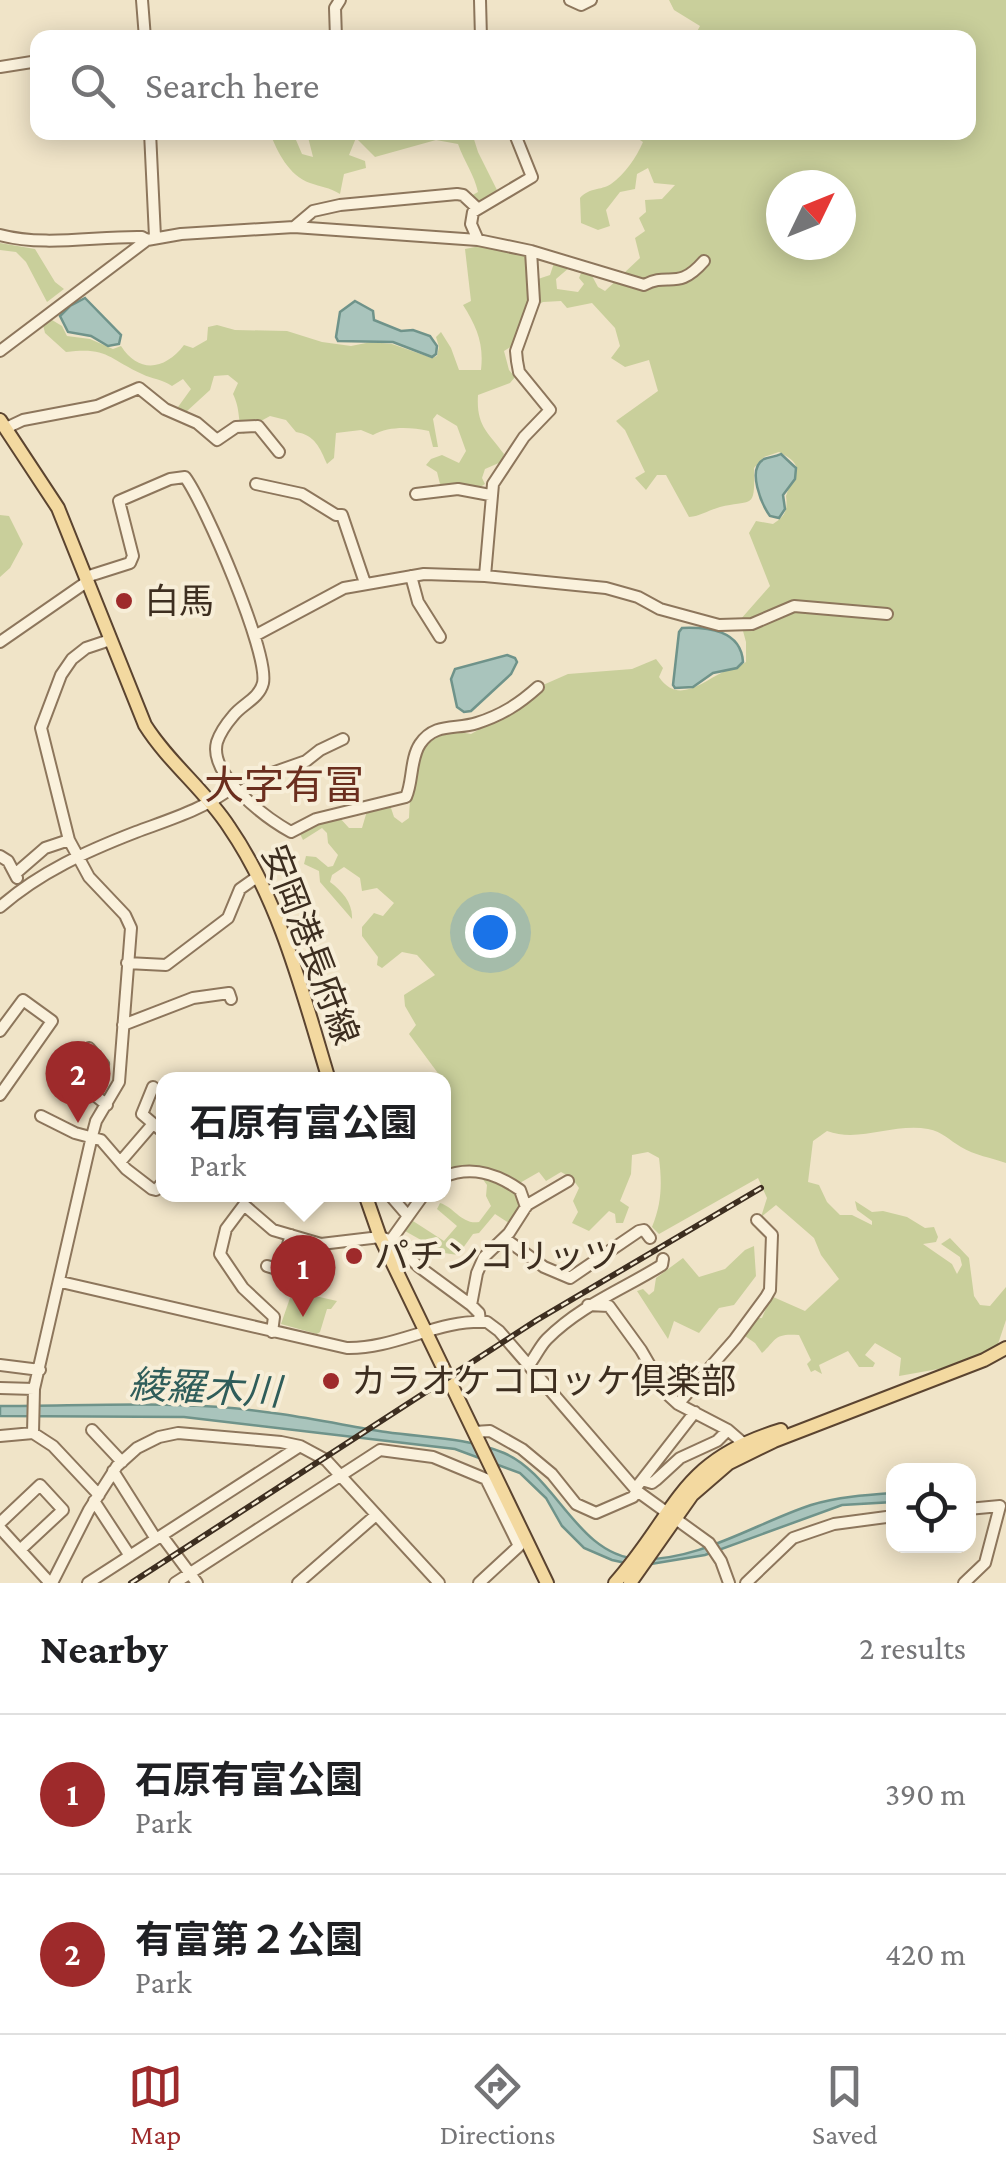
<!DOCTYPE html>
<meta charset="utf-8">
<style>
body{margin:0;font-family:"Crimson Pro","Noto Sans JP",serif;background:#f2f2f2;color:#202124}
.controls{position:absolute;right:30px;bottom:30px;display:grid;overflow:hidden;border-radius:20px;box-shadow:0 5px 25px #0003}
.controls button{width:90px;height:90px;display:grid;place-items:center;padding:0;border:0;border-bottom:2px solid #e0e0e0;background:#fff;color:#202124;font:50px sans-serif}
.compass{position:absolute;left:766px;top:170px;width:90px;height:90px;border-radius:50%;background:#fff;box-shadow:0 5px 25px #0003;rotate:47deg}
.you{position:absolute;left:490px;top:932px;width:35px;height:35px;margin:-25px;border:8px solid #fff;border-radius:50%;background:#1a73e8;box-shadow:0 0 0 15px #1a73e833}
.badge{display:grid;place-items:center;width:65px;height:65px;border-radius:50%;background:#9e2a2b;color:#fff;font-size:32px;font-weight:700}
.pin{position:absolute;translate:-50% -82px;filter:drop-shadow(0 2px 5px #0008)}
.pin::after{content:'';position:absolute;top:52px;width:35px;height:30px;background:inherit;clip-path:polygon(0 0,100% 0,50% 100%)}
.popup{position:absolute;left:156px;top:1072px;width:295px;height:130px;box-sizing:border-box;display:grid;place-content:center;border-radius:20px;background:#fff;filter:drop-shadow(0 2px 8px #0005);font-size:32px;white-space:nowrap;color:#757577}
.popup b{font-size:38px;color:#202124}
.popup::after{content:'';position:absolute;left:50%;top:100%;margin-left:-20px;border:20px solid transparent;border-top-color:#fff}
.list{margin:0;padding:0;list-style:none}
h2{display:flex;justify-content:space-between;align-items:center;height:130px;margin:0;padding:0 40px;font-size:42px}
h2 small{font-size:32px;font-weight:400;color:#757577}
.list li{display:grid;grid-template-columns:65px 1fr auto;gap:30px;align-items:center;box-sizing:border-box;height:160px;padding:0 40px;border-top:2px solid #e0e0e0}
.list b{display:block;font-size:38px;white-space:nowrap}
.list p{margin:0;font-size:32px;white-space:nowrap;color:#757577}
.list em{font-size:32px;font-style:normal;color:#757577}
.icon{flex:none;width:55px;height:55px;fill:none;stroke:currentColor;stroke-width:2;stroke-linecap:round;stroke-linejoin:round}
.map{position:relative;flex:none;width:1006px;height:1583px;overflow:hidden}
.search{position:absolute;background:#fff;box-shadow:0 5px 25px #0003;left:30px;right:30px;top:30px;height:110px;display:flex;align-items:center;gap:25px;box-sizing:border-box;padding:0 35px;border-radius:20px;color:#757577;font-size:38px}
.sheet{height:450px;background:#fff}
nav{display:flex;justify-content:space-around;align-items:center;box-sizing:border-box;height:140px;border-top:2px solid #e0e0e0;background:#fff;font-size:28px;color:#757577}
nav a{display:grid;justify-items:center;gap:5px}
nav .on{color:#9e2a2b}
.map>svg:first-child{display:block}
.green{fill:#c9cf9b;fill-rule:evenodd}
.water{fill:#a9c4bc;stroke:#6f938a;stroke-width:2.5}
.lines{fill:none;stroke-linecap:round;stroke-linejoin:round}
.minor-casing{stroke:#8d765c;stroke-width:14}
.major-casing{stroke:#5b4430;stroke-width:16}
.minor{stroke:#faf1dc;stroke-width:10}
.major{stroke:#f3d9a0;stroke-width:12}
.rail-casing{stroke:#3d2e20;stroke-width:6}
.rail{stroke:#f7eed8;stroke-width:2.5;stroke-dasharray:8;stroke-linecap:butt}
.poi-dot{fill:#9e2a2b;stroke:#f7eed8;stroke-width:4}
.labels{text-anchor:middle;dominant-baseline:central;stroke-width:8;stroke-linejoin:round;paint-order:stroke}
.poi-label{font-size:35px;fill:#3d2e20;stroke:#f7eed8;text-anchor:start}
.street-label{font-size:35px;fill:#3d2e20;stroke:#f7eed8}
.water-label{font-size:38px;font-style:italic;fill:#2f5d5a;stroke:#f7eed8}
.quarter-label{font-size:40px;fill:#6b2e1e;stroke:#f7eed8}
</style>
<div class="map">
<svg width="1006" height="1583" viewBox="0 0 1006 1583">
<rect width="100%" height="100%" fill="#f0e4c8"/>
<path class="green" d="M 669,0 L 1006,0 L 1006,1163 C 992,1158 974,1155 961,1147 C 949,1140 943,1132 928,1129 C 893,1123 859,1143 827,1131 L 813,1141 L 808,1182 L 819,1185 L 827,1202 L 840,1215 L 852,1215 L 872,1225 L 872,1221 L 857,1210 L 855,1201 L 872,1212 L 883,1211 L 907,1217 L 925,1228 L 934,1227 L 938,1237 L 936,1242 L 923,1244 L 952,1264 L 957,1274 L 962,1265 L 960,1257 L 941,1244 L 950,1238 L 969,1258 L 974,1296 L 980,1305 L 990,1306 L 1006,1287 L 1006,1320 L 997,1347 L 944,1368 L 899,1376 L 901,1358 L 875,1343 L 865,1355 L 875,1363 L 873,1367 L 859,1367 L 848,1351 L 819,1365 L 822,1374 L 815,1370 L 811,1372 L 807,1364 L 811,1360 L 799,1335 C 774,1333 777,1339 762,1353 L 755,1343 L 742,1334 L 755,1318 L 762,1318 L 771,1296 L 805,1311 L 839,1279 L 821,1255 L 814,1238 L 776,1205 L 761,1217 L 767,1198 L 758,1178 L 659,1234 L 652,1227 C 662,1203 662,1183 659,1158 L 648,1152 L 632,1155 L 631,1174 L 620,1201 L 629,1207 L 623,1223 L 616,1223 L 615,1214 L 609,1211 L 589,1231 L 572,1223 L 578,1212 L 573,1201 L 579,1188 L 572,1178 L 561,1172 L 546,1181 L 539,1172 L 518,1184 L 523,1207 L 512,1225 L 495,1214 L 479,1233 L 473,1234 L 458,1255 L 444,1253 L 405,1231 L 413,1221 L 444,1241 L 457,1226 L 437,1209 L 440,1203 C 454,1207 462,1225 479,1222 L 491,1206 L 486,1196 L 487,1185 L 474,1167 L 449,1173 L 443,1170 L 449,1159 L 443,1149 L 443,1080 L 409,1034 L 416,1025 L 405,1006 L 404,995 L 435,975 L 417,955 L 402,952 L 382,968 L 377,965 L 378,957 L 362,936 L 362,927 L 374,913 L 383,916 L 394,903 L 377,888 L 362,891 L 360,878 L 344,867 L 332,875 L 330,882 C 342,891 353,903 352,919 L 320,882 L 319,871 L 304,864 L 306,856 L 316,857 L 328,867 L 333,866 L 338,855 L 328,843 L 327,833 L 322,828 L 303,840 L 299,832 L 313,823 L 339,817 L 349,828 L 362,828 L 367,811 L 390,805 L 394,817 L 402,823 L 409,818 C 411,776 414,722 471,734 L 521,706 L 543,685 L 568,674 L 632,669 L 656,659 L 663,668 L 659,677 C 678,705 702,682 723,672 C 731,668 738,667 746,662 L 746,642 L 740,620 L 770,586 L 749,533 L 756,521 L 773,524 C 785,516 788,511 786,496 C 793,474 809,467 779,452 L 764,457 L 754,468 C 755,511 753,499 720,507 C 709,510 701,516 689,517 L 666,475 L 657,475 L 646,490 L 635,478 L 645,472 L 625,430 L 616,421 L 658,391 L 649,360 L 625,367 L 611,358 L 620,346 L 615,328 L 592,303 L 567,308 L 561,301 L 543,302 L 527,310 L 515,344 L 504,351 L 509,370 L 515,377 L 510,383 L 478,395 C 476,426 488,432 504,454 L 501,462 L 485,469 L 482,478 L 485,484 L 477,489 L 440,484 L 437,472 L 426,465 L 431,459 L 442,455 L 459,463 L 466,451 L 457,426 L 437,414 L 433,419 L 438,447 L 433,447 L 429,431 C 410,427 389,426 373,435 L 361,430 L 336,433 L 334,458 L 327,464 C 320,448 315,435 296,432 L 286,420 L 270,416 L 261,421 L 257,429 L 243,434 C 237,419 241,411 233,394 L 238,383 L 228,375 L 214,376 L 210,390 L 186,412 L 178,407 L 191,389 L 183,379 L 172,386 C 162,379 152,379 142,374 C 107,358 108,347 66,352 L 45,333 L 43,325 L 52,320 L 62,326 L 67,336 L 90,339 L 113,349 L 121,346 C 139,374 165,370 184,345 L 193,348 L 207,340 L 208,327 L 217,325 L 235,330 L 287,331 L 322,342 L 351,346 L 371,342 L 392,344 L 432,358 L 437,356 L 439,347 L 436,337 L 441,332 L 451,348 L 459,370 L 481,370 C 484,344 477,327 463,305 L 471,301 L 465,249 L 490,244 L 527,254 L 532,281 L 550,275 L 554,263 L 570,267 L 556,279 L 557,289 L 578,292 L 584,284 L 579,278 L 582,271 L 591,274 L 598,287 L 605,291 L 640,258 L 635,238 L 645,231 L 639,218 L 646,212 L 645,200 L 662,199 L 675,185 L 654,183 L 648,168 L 637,174 L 635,189 L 620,192 L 606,210 L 610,226 L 598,230 L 581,223 L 580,198 C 590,187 600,191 611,184 C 625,174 636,158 643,142 L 629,133 L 968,132 L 968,38 L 694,37 L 700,26 L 674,10 ZM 781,185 L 841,185 L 841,245 L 781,245 Z
M 270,133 L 293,133 L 302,154 L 313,157 L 307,133 L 472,133 L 478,152 L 497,190 L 478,206 L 469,197 L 478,192 C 474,174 464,161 458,144 L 436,140 L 375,157 L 356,138 L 349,155 L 365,161 L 366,168 L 344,174 L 340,194 C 329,187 321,187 310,183 C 289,176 277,151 270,133 Z
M 0,243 L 35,249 L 55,282 L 64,289 L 47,302 L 26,262 L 16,252 L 0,250 Z
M 0,515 L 9,516 L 23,544 L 10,568 L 0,577 Z
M 754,1246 L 756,1276 L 734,1305 L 719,1308 L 699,1333 L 674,1321 L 668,1339 L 637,1291 L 643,1289 L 649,1295 L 654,1291 L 656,1278 L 683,1258 L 699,1277 L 725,1269 L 745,1250 Z
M 315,1296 L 337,1301 L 331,1309 L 327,1309 L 320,1332 L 317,1334 L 281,1324 L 290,1298 Z"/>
<path class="water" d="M 85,298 L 121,335 L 119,344 L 108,346 L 91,336 L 68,332 L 60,316 L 70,306 Z
M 355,301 L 373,311 L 374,320 L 401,331 L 413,330 L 430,336 L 437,346 L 436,354 L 432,357 L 393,342 L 338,341 L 336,337 L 340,312 Z
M 781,454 L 796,468 L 795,479 L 783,495 L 785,509 L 779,518 L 770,516 C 762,505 746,469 764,459 C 769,457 775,457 781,454 Z
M 682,628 C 708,627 741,630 743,662 L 737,668 L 713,673 L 693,687 L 675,688 L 673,685 L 679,632 Z
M 507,655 L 515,658 L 517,662 L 511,674 L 471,711 L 464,712 L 457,707 L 451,679 L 455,669 Z
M 0,1406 C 73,1406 147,1402 220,1407 C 275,1411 331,1423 386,1432 C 427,1438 465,1437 504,1453 C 556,1475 577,1555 638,1559 C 698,1562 756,1523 811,1505 C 838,1497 866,1495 893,1493 L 893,1502 L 842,1505 L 705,1555 L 639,1566 L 612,1560 L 584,1548 L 562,1526 L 546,1498 L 520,1473 L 455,1449 L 184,1417 L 0,1416 Z"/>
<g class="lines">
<g class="minor-casing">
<path id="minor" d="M 142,0 L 145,38
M 480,0 L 481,38
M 570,0 L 581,5 L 591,0
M 336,38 L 335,8 L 340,0
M 0,67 L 38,61
M 150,132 L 155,237
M 294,227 L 313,211 L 340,205 L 457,194 L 463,195 L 477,208
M 0,235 C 45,247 96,236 142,237 L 147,240
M 478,240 L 471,224 L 473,212 L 532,177 L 514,132
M 0,351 L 147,240 L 181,234 L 294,227 L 478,240 L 531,251 L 644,285 C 669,271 677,292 704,261
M 6,428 L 23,420 L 97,406 L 139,388 L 165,409 L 197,423 L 217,440 L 236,427 L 258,426 L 279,452
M 256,484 L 302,494 L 336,515 L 342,515 L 365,583
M 416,494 L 458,489 L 490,495
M 411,576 L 418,602 L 440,637
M 485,576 L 493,484 L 524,437 L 550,410 L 519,372 L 517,361 L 516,351 L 534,301 L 531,251
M 86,577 L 130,563 L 133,556 L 119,501 L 170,479 L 185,477 C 205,504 269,653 263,683 C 259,699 242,704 233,716 C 227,723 220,733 217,742 C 208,775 266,818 291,832 L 316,819 L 406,797 C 413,782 410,759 420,744 C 435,722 456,730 477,723 C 502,715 519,704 538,687
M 256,635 L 344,588 L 424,574 L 485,576 L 606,588 L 638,597 L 660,609 L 719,625 L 752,624 L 794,606 L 887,614
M 0,642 L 88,581
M 240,792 L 272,773 L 306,761 L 320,750 L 343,739
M 0,856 L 8,861 L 17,878
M 15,874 L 45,848 L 69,840
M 0,907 C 40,872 87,851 136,832 C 171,819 205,809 234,786
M 127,963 L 166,965 L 228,918 L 240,889 L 257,877
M 123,1025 L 193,998 L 229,993 L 231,999
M 0,1031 L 23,1000 L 52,1021 L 0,1095
M 89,1048 L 103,1064 L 87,1089 L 107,1105
M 153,1087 L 142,1114 L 163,1132
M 41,1116 L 75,1133 L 101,1140 L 126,1169 L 152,1189 L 156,1190 L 163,1182
M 121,1161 L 152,1125
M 443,1177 C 471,1165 496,1173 520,1190 L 526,1207
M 389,1194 L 408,1216
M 504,1238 L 544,1267 L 570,1278 L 639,1231 L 644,1230 L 650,1238
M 391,1240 L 424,1194
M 267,1266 L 293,1274
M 280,1270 L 291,1235
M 61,1282 L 347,1348 C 396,1349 438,1319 487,1322 L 499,1331 L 637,1491 L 709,1543 L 721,1561 L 729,1583
M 471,1305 L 477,1273 L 484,1257 L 509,1233 L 527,1205 L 568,1181
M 588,1305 L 609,1306 L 641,1350 L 666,1393 L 678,1404 L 728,1430 L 743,1443
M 272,1332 L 274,1317 L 243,1288 L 220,1254 L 226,1229 L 244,1205 L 273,1230 L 321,1244 L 380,1237 L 392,1241 L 418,1266 L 471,1305 L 479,1313 L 480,1322
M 0,1365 L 40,1370
M 529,1365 C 536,1356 540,1346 547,1339 C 581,1305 622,1290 662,1265 L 663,1259
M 0,1388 L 34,1389
M 678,1404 L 735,1339 L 766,1297 L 770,1290 L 772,1235 L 757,1220
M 92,1430 L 122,1462
M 474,1432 L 490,1431 L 522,1449 L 552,1474 L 576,1504 L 596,1513 L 633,1497 L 637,1491
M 33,1433 L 34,1389 L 92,1136 L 96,1121 L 119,1082 L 131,928 L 125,915 L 89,877 L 69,840 L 41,728 L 61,675 L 72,659 L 86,648 L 110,640
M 0,1436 L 33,1433 L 53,1446 L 99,1495
M 113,1471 L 156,1539
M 642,1480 L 695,1412
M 635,1489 L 642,1480 L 652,1483 L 656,1480 L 680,1458 L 717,1441 L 728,1430
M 94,1501 L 130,1556
M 0,1523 L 40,1485 L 63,1510 L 20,1550
M 0,1528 L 50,1583
M 162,1536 L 197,1583
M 52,1583 L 89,1510 L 117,1466 L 137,1448 L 159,1437 L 178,1433 L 281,1442 L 300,1446 L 326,1460 L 439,1583
M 88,1583 L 300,1446
M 175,1583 L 380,1450 L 433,1457 L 486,1479 L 519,1546 L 479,1583
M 298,1583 L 376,1515
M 746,1583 L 793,1538 L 834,1524 L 894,1516
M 964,1583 L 985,1563 L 1000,1506 L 968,1509"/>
</g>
<g class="major-casing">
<path id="major" d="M 0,420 L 58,508 L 145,725 C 169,763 205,790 229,827 C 280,901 303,994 329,1080
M 365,1194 L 380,1237 L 547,1583
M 615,1583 C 678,1512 678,1461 781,1430
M 630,1583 L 692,1495 L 729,1463 L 774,1441 L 984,1360 L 1006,1348"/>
</g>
<use href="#minor" class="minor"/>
<use href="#major" class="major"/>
<g class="rail-casing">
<path id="rail" d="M 131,1583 L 537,1320 L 761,1188"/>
</g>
<use href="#rail" class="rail"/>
</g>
<g class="poi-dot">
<circle cx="124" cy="601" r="10"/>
<circle cx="354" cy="1256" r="10"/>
<circle cx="331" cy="1381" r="10"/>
</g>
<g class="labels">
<g class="poi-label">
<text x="144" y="601">白馬</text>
<text x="374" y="1256">パチンコリッツ</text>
<text x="351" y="1381">カラオケコロッケ倶楽部</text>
</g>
<g class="street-label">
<text transform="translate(310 945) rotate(69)">安岡港長府線</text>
</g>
<g class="water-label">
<text transform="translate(205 1388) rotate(3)">綾羅木川</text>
</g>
<g class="quarter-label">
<text x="284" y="785">大字有冨</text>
</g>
</g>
</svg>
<div class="controls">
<button><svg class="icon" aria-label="locate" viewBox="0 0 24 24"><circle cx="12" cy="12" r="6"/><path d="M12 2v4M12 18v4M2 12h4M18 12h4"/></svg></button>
</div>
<svg class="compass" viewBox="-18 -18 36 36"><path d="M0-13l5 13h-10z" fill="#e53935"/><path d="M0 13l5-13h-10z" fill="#757577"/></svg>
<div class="you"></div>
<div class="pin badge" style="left:303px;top:1317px">1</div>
<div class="popup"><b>石原有富公園</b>Park</div>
<div class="pin badge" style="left:78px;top:1123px">2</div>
<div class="search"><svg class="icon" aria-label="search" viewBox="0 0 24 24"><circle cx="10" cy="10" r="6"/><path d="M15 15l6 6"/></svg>Search here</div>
</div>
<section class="sheet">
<h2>Nearby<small>2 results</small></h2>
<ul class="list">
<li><span class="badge">1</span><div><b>石原有富公園</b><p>Park</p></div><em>390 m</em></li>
<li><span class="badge">2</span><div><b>有富第２公園</b><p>Park</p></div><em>420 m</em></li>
</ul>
</section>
<nav>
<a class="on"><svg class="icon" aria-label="map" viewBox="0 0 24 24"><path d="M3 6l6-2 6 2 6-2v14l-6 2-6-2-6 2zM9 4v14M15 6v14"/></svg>Map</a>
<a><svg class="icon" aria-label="directions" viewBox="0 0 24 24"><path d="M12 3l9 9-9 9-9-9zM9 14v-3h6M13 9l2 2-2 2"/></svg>Directions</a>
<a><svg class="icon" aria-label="saved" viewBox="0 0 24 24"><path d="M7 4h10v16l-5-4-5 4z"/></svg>Saved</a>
</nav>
